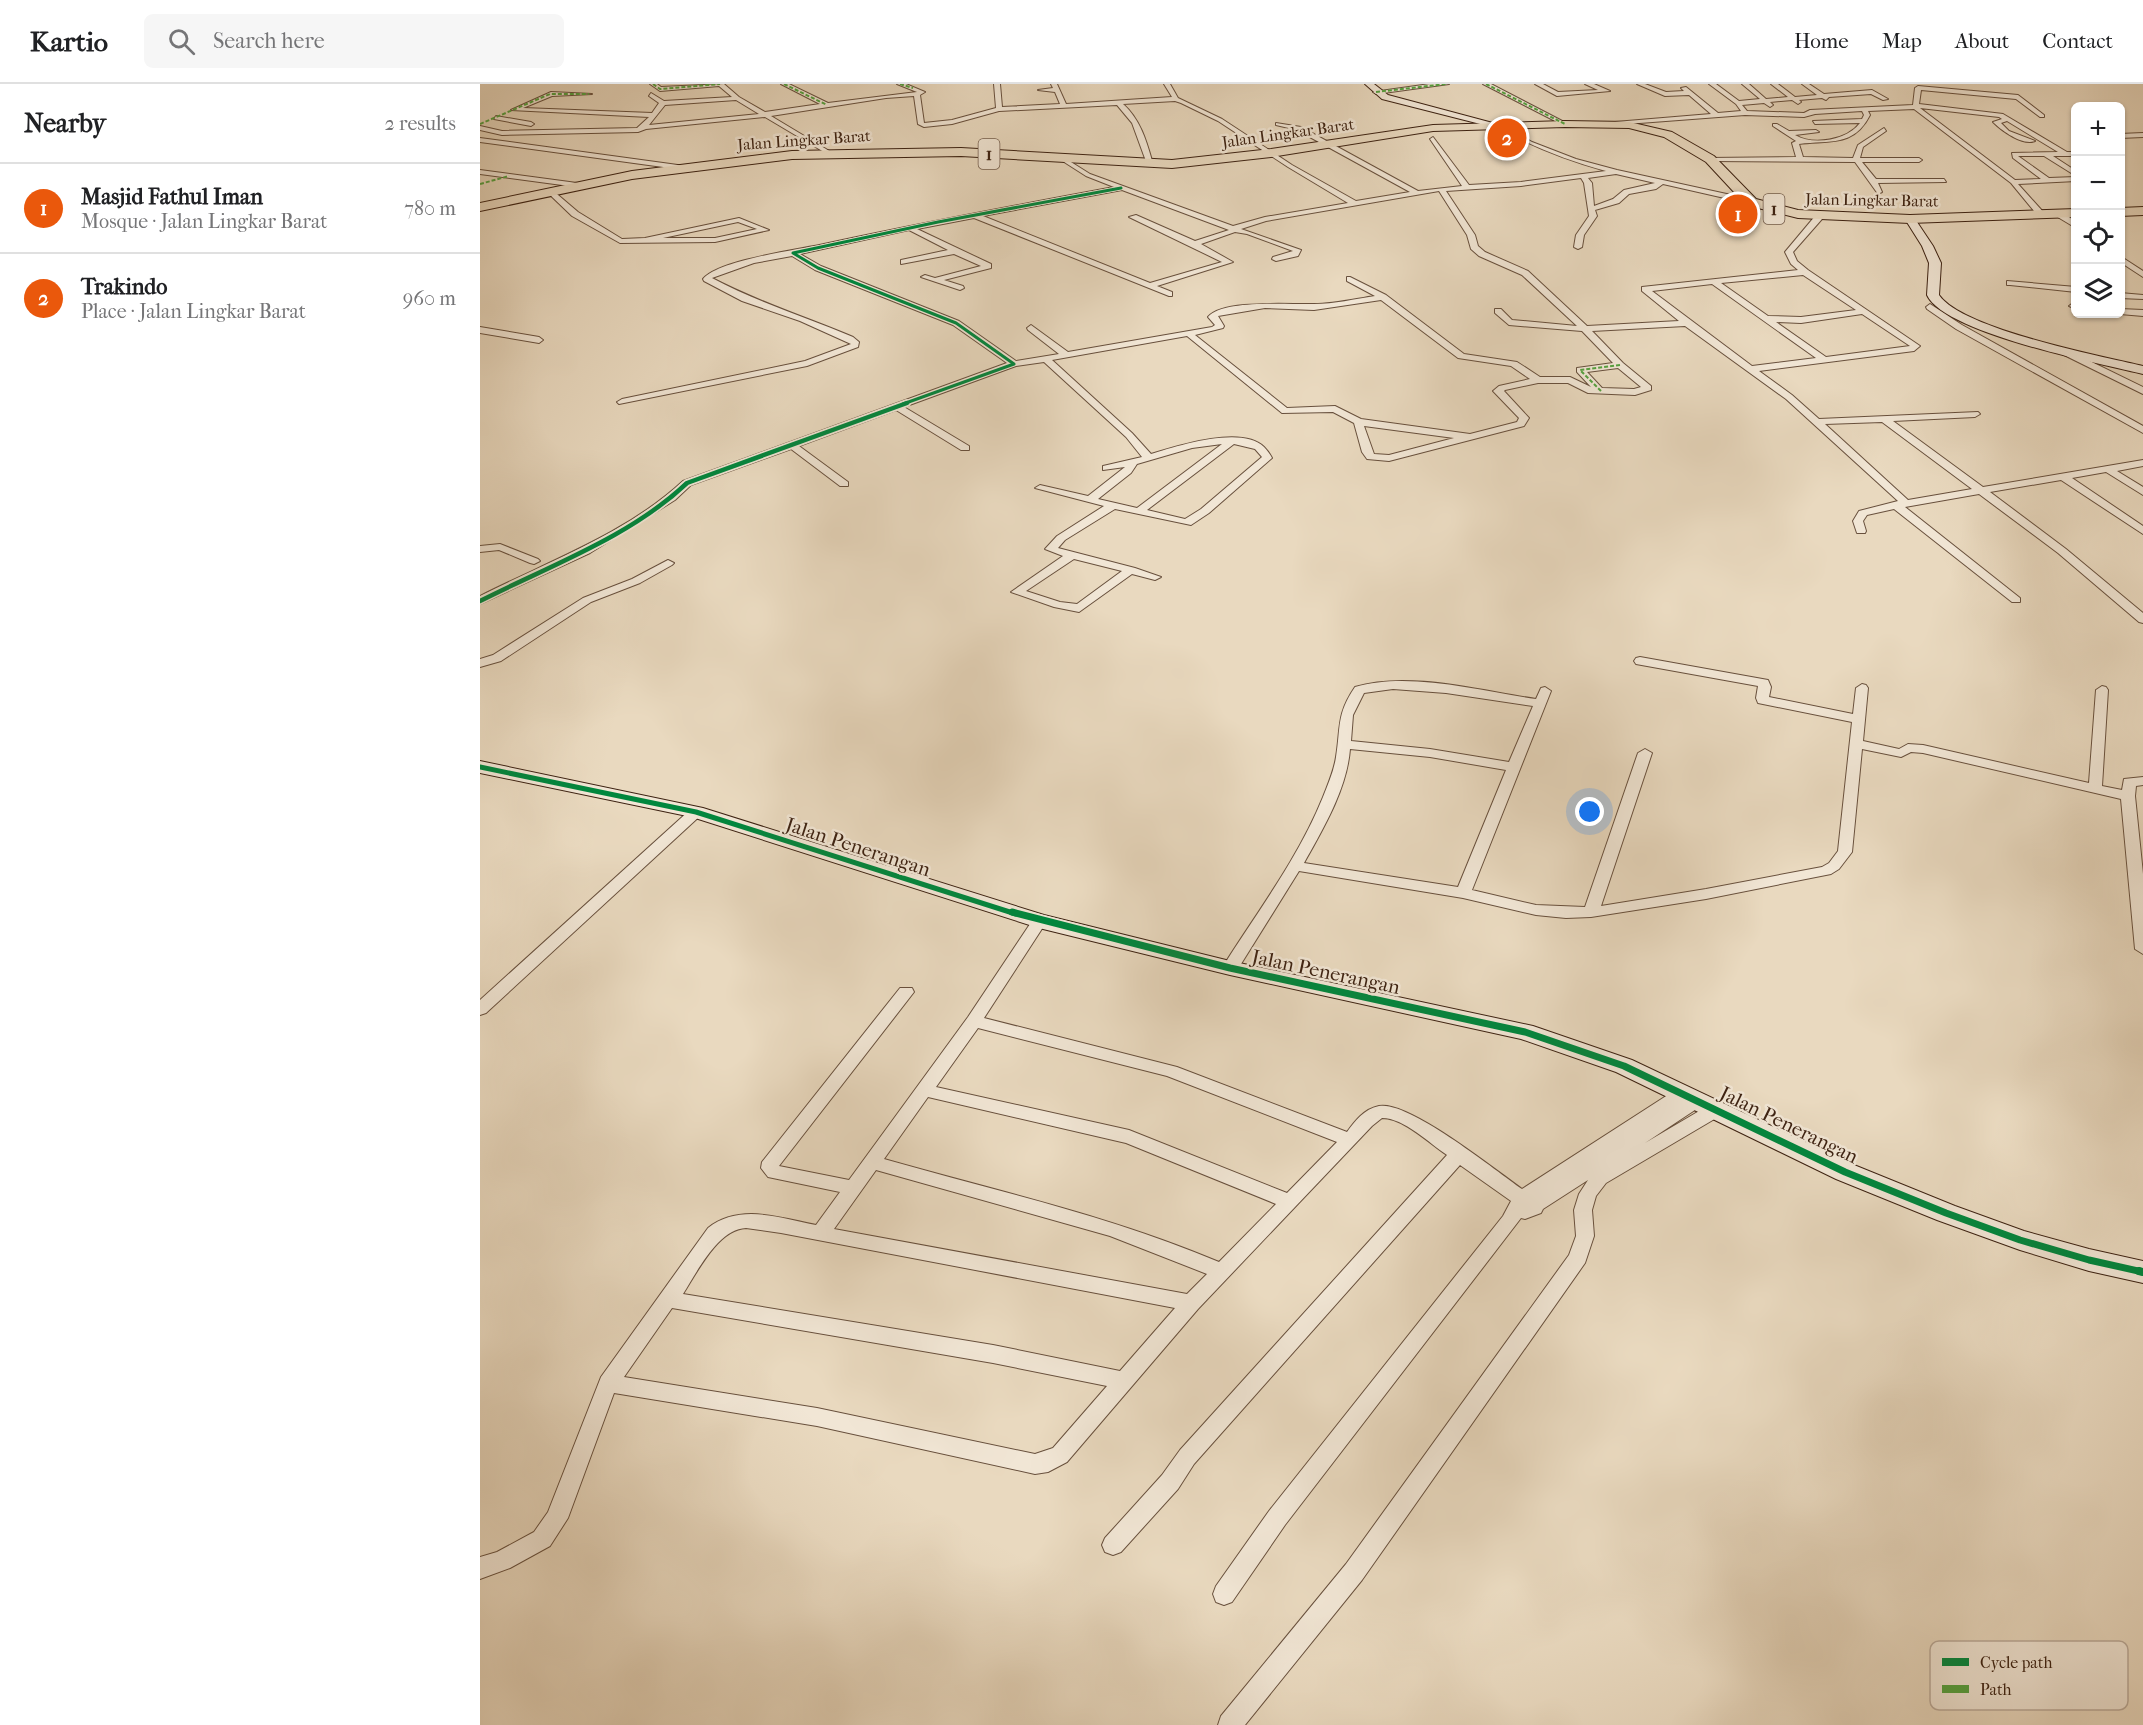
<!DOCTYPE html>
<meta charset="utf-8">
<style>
body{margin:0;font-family:"IM FELL French Canon",serif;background:#f6f6f6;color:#202124}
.controls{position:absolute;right:18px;top:18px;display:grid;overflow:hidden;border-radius:9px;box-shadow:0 2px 4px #0004}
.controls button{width:54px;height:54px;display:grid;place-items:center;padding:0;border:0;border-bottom:2px solid #e0e0e0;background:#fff;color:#202124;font:30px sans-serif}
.you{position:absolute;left:1110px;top:728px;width:21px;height:21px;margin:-15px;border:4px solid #fff;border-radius:50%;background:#1a73e8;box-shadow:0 0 0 9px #1a73e833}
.badge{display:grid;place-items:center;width:39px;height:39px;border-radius:50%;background:#ea580c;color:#fff;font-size:20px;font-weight:700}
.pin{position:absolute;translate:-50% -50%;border:3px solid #fff;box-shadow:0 2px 6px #0006}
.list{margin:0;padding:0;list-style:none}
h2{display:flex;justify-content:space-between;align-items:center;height:78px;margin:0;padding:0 24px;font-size:26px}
h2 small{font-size:20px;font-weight:400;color:#757577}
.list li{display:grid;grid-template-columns:39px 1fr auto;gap:18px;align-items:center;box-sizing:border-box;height:90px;padding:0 24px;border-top:2px solid #e0e0e0}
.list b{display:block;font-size:22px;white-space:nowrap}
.list p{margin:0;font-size:20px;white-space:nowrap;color:#757577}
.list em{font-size:20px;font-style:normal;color:#757577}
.icon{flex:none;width:33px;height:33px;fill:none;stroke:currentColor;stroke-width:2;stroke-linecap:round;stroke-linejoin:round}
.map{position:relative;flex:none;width:1663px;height:1641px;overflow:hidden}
header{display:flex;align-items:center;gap:36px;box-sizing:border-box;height:84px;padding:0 30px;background:#fff;border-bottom:2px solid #e0e0e0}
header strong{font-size:28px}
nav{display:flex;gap:33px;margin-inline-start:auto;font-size:21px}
.search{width:420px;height:54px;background:#f6f6f6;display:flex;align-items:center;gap:15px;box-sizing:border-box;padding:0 21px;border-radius:9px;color:#757577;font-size:22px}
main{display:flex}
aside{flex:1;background:#fff}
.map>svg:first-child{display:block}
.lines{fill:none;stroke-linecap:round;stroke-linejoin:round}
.street-casing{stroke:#68503d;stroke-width:2}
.secondary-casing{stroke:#3d2212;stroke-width:2}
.highway-casing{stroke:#3d2212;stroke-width:2}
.street{fill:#f1e6d5;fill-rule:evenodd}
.secondary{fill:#f1e6d5;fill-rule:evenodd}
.highway{fill:#e9d9bf;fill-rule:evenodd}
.quiet{stroke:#54a23f;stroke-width:2;stroke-dasharray:4 2;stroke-linecap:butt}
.cycleway-far4-casing{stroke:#f1e6d5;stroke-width:4.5}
.cycleway-far3-casing{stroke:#f1e6d5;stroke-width:8}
.cycleway-far2-casing{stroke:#f1e6d5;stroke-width:8}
.cycleway-far1-casing{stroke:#f1e6d5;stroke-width:10}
.cycleway-casing{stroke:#f1e6d5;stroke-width:12}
.cycleway-far4{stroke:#00873e;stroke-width:3}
.cycleway-far3{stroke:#00873e;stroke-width:4.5}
.cycleway-far2{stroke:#00873e;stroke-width:5}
.cycleway-far1{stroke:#00873e;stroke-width:7}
.cycleway{stroke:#00873e;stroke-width:8}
.labels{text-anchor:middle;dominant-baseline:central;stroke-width:5;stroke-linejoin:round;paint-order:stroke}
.far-street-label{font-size:16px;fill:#3d2212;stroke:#f1e6d5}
.shield{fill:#f1e6d5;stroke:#735d4c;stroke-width:1.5}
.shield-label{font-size:18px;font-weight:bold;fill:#3d2212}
.street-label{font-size:20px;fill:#3d2212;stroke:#f1e6d5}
.key{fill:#f1e6d5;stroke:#bbab9a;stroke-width:1.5}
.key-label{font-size:16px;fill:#3d2212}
</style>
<header>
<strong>Kartio</strong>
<div class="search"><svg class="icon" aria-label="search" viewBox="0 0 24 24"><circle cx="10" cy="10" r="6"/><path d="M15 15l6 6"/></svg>Search here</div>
<nav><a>Home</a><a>Map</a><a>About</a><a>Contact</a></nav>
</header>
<main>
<aside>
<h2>Nearby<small>2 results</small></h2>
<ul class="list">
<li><span class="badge">1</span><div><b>Masjid Fathul Iman</b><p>Mosque · Jalan Lingkar Barat</p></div><em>780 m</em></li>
<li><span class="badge">2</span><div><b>Trakindo</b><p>Place · Jalan Lingkar Barat</p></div><em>960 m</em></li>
</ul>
</aside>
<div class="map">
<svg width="1663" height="1641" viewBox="0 0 1663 1641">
<rect width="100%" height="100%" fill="#e9d9bf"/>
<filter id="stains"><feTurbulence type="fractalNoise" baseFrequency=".00333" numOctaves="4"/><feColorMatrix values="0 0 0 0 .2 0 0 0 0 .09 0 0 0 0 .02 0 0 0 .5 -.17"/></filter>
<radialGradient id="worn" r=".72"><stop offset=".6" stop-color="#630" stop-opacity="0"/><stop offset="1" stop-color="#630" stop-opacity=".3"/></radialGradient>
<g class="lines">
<g class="street-casing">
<path id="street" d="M 170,0 L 177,0 L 181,3 L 244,0 L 259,13 L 285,28 L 340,20 L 301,0 L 309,0 L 348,19 L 437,8 L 417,0 L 426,0 L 445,8 L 440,11 L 444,39 L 472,36 L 516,24 L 514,0 L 520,0 L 522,23 L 580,20 L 575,8 L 558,6 L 573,4 L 571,0 L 577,0 L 586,20 L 692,13 L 684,0 L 690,0 L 698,14 L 742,35 L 812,81 L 876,117 L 930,108 L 817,46 L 796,41 L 796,39 L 821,43 L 938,107 L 982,102 L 950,55 L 953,53 L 989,101 L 1041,98 L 1126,87 C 1087,76 1052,63 1018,43 L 1020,40 L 1052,58 L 1096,75 L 1137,86 L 1274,116 L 1271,120 L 1183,100 L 1176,105 L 1149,110 L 1139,119 L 1115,126 L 1117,132 L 1104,151 L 1102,163 L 1098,165 L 1094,163 L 1096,151 L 1109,132 L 1104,99 L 1101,94 L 1041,102 L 966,107 L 995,151 L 998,162 L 1005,168 L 1048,187 L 1107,242 L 1199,237 L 1162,207 L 1162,203 L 1318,186 L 1311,180 L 1305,168 L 1336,131 L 1342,131 L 1342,135 L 1313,168 L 1317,177 L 1328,186 L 1440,262 L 1434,267 L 1279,287 L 1312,311 L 1339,335 L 1498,328 L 1500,330 L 1495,333 L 1413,337 L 1503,403 L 1663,376 L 1663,382 L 1637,387 L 1663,403 L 1663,411 L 1626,388 L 1592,394 L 1663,442 L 1663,450 L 1581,396 L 1510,408 L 1586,465 L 1663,529 L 1663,539 L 1659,538 L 1578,469 L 1499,410 L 1425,423 L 1540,514 L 1540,518 L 1532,518 L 1414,425 L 1387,431 L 1383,437 L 1386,447 L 1385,449 L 1377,449 L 1373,437 L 1379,427 L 1418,417 L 1306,315 L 1205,242 L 1112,247 L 1143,279 L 1171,302 L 1171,306 L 1155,311 L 1108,309 L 1088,299 L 1058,299 L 1025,306 L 1024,307 L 1049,334 L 1044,342 L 909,377 L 887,375 L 882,368 L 874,339 L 853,328 L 802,329 L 707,252 L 572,276 L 652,349 L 671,370 C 697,362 762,341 784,363 C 787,366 790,370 792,374 L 729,429 L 711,441 L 635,425 L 585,456 L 578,464 L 655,484 L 681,493 L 675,496 L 652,490 L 599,528 L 574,523 L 531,508 L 583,472 L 565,465 L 577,452 L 624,422 L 555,404 L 560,401 L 608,412 L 645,383 L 623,386 L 623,382 L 662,373 L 646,353 L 564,278 L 536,282 L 424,323 L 489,362 L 489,366 L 481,366 L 416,326 L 319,362 L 368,398 L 368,402 L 360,402 L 311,365 L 211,401 L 195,416 L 110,469 L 0,520 L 0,512 C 69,477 146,450 203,397 L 527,279 L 473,241 L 335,186 L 312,172 L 274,179 L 232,194 C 277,218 326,233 373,253 L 379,258 L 378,263 L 327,282 L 139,320 L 137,318 L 142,315 L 325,277 L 371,260 L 320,237 L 262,217 L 224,197 L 223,195 C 239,176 317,166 344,160 C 440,139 537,121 634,103 L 606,92 L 581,76 L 583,73 L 610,90 L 753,142 L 785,133 L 868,119 L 808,83 L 738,37 L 701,19 L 695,17 L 643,20 C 661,36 667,59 673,80 L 670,82 L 667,80 L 652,39 L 637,21 L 519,27 L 472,40 L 444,43 L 438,40 L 434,12 L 406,14 L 291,32 L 351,68 L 349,71 L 285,33 L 166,45 L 158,48 L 22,51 L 0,46 L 0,42 L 22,47 L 157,44 L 169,33 L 31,26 L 71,8 L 112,10 L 72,12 L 43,24 L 172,29 L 179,19 L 169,12 L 171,9 L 184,17 L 252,13 L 239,2 L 180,7 ZM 256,16 L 279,30 L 169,41 L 185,21 ZM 1136,90 L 1175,99 L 1144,106 L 1133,115 L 1114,122 L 1112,99 L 1108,94 ZM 642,106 L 749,146 L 715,157 L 656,131 L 649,133 L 742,178 L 670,199 L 503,132 ZM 959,107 L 987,151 L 991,165 L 999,172 L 1042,191 L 1097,242 L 1032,236 L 1021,225 L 1015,225 L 1015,229 L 1029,241 L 1102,247 L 1133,279 L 1097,284 L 1097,288 L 1111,303 L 1090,293 L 1060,293 L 1037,278 L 984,270 L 906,211 L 870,193 L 867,193 L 867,197 L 895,212 C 875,215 854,220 834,220 C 811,221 743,215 728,233 L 735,241 L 732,243 L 588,268 L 551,241 L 547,244 L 548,246 L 579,270 L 536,277 L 479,237 L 341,182 L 320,170 L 429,146 L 468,166 L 421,176 L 421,180 L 474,170 L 501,182 L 455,194 L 445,191 L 441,193 L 480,206 L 484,204 L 483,202 L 464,196 L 511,184 L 511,180 L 437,145 L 494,134 L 689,212 L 692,212 L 692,208 L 677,202 L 753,178 L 721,160 L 755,148 L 767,150 L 813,167 L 793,173 L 792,175 L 796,177 L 818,172 L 821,166 L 761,145 L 786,137 ZM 1323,191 L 1376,226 L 1321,233 L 1288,232 L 1241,199 ZM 1232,200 L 1336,274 L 1272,282 L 1172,207 ZM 901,216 L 978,274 L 1031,282 L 1050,295 L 1019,302 L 1013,307 L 1039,334 L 1037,338 L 990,350 L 881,335 L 855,322 L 807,324 L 715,251 L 743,244 L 744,242 L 738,232 L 785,224 L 834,226 ZM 1382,230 L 1430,262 L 1346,273 L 1296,238 L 1321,239 ZM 1138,284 L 1161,303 L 1154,305 L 1122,304 L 1107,288 ZM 1402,338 L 1492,405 L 1428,416 L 1345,340 ZM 884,342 L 974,354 L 909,371 L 894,370 ZM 742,360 L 657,424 L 618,415 L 651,389 L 657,380 L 712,364 ZM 754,360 L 775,365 L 782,373 L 721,425 L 705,435 L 667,426 ZM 594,475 L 642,487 L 597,520 L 580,518 L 546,507 Z
M 950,0 L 969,0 L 896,10 L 893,8 Z
M 1003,0 L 1011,0 L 1088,40 L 1083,41 Z
M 1055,0 L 1063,0 L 1078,8 L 1118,6 L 1105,0 L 1114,0 L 1130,7 L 1077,12 Z
M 1157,0 L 1165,0 L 1186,8 L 1204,7 L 1201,4 L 1206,3 L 1238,29 L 1261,27 L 1256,20 L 1229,0 L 1236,0 L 1259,17 L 1280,15 L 1262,0 L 1269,0 L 1286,15 L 1308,13 L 1291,0 L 1298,0 L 1315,13 L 1337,11 L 1322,0 L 1329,0 L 1344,10 L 1392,6 L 1408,15 L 1403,16 L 1391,10 L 1349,13 L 1346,16 L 1342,14 L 1319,16 L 1321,18 L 1318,20 L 1312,16 L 1290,18 L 1293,21 L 1290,23 L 1284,19 L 1262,21 L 1267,27 L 1324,29 L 1330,26 L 1433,21 L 1435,4 L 1438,2 L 1538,11 L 1564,31 L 1564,33 L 1560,33 L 1536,15 L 1441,6 L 1439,20 L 1523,30 L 1587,68 L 1596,68 L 1596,72 L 1573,72 L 1596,87 L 1596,92 L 1564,72 L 1538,72 L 1569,94 L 1596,93 L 1596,97 L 1538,100 L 1566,131 L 1559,133 L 1531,99 L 1434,25 L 1388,27 L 1390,31 C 1374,63 1350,56 1319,60 L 1323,73 L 1373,74 L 1378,61 L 1404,44 L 1406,47 L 1383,63 L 1380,74 L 1439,74 L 1442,76 L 1439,78 L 1382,78 L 1396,95 L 1464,95 L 1466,98 L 1398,99 L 1402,108 L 1398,110 L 1375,78 L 1230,77 L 1228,74 L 1316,73 L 1312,59 L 1316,57 L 1293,42 L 1293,40 L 1297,40 L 1309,47 L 1336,46 L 1339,48 L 1315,51 C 1334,62 1367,56 1380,39 L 1335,40 L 1333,37 L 1382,35 L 1384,31 L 1382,27 L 1335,30 L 1324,33 L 1265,31 L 1133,41 L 1135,38 L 1231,30 L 1209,11 L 1185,12 ZM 1440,24 L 1519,33 L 1522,35 L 1513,38 C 1522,47 1543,62 1555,57 L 1529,47 L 1521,39 L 1527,37 L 1578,68 L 1532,69 L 1533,74 L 1561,95 L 1535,96 Z
M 16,32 L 51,38 L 54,40 L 51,42 L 14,35 Z
M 1663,49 L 1663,53 L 1640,54 L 1640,50 Z
M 0,54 L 205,82 L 208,84 L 205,86 L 0,58 Z
M 0,86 L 97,99 L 101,101 L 97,103 L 0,90 Z
M 71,105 L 98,128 L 142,155 L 165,154 L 259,134 L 289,146 L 235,158 L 140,159 L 92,132 L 68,109 ZM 258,138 L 277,145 L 235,154 L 183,154 Z
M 1576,128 L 1582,128 L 1596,138 L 1596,144 L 1576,132 Z
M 1640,172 L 1663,187 L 1663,193 L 1640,178 Z
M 1527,197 L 1596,203 L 1596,208 L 1530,201 L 1527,201 Z
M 1640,209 L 1663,211 L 1663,215 L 1640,214 Z
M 1593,219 L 1596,219 L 1596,225 L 1589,222 Z
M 1450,220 L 1482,241 L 1663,342 L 1663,349 L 1476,245 L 1447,225 L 1446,223 Z
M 1640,225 L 1663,226 L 1663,232 L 1640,230 Z
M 0,243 L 59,253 L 63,256 L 59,259 L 0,249 Z
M 1583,264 L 1663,303 L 1663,310 L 1580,269 L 1579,267 Z
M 20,460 L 58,475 L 60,477 L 54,480 L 50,479 L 19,466 L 0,468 L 0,462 Z
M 188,476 L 194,479 L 192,481 L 160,499 L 111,518 L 21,577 L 0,583 L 0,575 L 13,571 L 103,514 L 152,495 Z
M 1160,573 L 1288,596 L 1291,603 L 1289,613 L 1373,630 L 1376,604 L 1382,600 L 1386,601 L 1388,604 L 1383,657 L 1419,665 L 1428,660 L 1443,661 L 1609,699 L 1616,606 L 1622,602 L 1626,603 L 1628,606 L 1622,702 L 1642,706 L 1644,695 L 1663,693 L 1663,701 L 1656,702 L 1655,712 L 1663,790 L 1663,870 L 1655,865 L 1641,715 L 1443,669 L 1431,668 L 1421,673 L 1382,665 L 1372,768 L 1359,785 L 1351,790 L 1226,815 L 1111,833 L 1086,834 L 1056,831 L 983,814 L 819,787 L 756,888 L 744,888 L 742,884 C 777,828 818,775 843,713 C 848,700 854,687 856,673 C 861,643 856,631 875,603 C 929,587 1000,607 1056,615 L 1061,604 L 1065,603 L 1071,607 L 992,806 L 1056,821 L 1105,823 L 1158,669 L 1165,665 L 1172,669 L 1121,822 L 1226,805 L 1342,783 L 1349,779 L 1358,767 L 1372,638 L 1278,619 L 1276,614 L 1278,602 L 1156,580 L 1154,577 L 1156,574 ZM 913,605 L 966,609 L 1053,622 L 1029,678 L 950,665 L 871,657 L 873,631 L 884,609 ZM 870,665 L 950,673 L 1026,686 L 978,803 L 824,779 C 843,745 867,705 870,665 Z
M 216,724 L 221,725 L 223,728 L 221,731 L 6,929 L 0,931 L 0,916 L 211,725 Z
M 559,832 L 567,837 L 504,934 L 697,983 L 867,1048 C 875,1037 884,1025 899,1022 C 928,1016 1015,1086 1042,1105 L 1197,1005 L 1203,1003 L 1209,1005 L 1212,1009 L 1209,1013 L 1218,1010 L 1224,1012 L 1227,1016 L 1224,1020 L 1165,1059 L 1231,1020 L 1237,1019 L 1243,1020 L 1246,1025 L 1243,1030 L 1126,1099 L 1116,1112 L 1112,1126 L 1114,1152 L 1105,1179 L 882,1496 L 765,1641 L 738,1641 L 741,1632 L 866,1480 L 1089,1171 L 1096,1152 L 1094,1126 L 1099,1110 L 1108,1096 L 1063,1125 L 1061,1129 L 1045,1135 L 1041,1134 L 805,1441 L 752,1518 L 744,1521 L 736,1518 L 733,1510 L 736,1502 L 789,1427 L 1023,1132 L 1031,1117 L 980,1081 L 714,1380 L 698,1405 L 641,1468 L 633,1471 L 625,1468 L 622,1461 L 625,1454 L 682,1391 L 700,1366 L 967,1071 C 949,1059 924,1034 902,1034 L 892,1042 L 718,1225 L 587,1378 L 568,1388 L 555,1390 L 337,1342 L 134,1309 L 88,1434 L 70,1462 L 30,1484 L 0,1495 L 0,1473 L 17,1468 L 54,1448 L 68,1428 L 121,1293 L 228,1144 C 260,1119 300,1134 336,1141 L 360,1108 L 288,1093 L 281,1084 L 282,1078 L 420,904 L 432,904 L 434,908 L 299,1082 L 369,1096 L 488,933 L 554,834 ZM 498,944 L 687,992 L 857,1058 L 807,1109 L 649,1046 L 456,1003 ZM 448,1013 L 646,1059 L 796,1120 L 739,1178 C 631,1132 516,1107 404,1075 ZM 396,1086 L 630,1152 L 727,1190 L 707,1210 L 354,1145 ZM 266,1144 L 301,1149 L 695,1224 L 640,1287 L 513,1261 L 203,1210 C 217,1188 238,1145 266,1144 ZM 192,1224 L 513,1279 L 627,1302 L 573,1364 L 555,1370 L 337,1324 L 144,1293 Z"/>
</g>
<g class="secondary-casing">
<path id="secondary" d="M 885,0 L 894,0 L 908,11 L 1024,42 L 1020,45 L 902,15 Z
M 1430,132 L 1435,135 L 1453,162 L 1461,179 L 1459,211 C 1482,245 1620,272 1663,282 L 1663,290 C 1621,280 1464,249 1447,211 L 1449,179 L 1442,162 L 1425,135 Z
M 0,677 L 223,724 L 564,831 L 750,877 L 1053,942 L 1152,976 L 1374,1081 L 1475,1122 L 1544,1147 L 1609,1165 L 1663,1177 L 1663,1199 L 1609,1187 L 1540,1166 L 1457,1136 L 1356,1095 L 1136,988 L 1041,955 L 750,891 L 559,844 L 212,733 L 0,689 Z"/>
</g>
<g class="highway-casing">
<path id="highway" d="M 1085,37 L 1149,38 L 1192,48 L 1234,72 L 1276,115 L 1318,126 L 1430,131 L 1596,125 L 1596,133 L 1430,139 L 1318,134 L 1266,121 L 1226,78 L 1184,53 L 1149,44 L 1085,43 L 953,47 L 791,73 L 692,84 L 481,72 L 312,75 L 152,95 L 0,127 L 0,119 L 152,87 L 312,67 L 481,64 L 692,76 L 791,65 L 953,41 Z
M 1663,123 L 1663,131 L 1640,132 L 1640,124 Z"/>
</g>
<use href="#street" class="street"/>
<use href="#secondary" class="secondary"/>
<use href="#highway" class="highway"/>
<path class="quiet" d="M 173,0 L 180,5 L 240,0
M 304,0 L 347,21
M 420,0 L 433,4
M 1006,0 L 1085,40
M 896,8 L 966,0
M 0,40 L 70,10 L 109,10
M 0,100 L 29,92
M 1121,307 L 1100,286 L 1140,281"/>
<g class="cycleway-far4-casing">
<path id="cycleway-far4" d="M 423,320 L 534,280 L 476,239 L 338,184 L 313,169 L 458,138 L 641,104"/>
</g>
<g class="cycleway-far3-casing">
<path id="cycleway-far3" d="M 0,517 C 69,482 150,453 207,399 L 427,319"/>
</g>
<g class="cycleway-far2-casing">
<path id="cycleway-far2" d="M 0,683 L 216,728 L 536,830"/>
</g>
<g class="cycleway-far1-casing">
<path id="cycleway-far1" d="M 532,828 L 750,884 L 1045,948 L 1144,982 L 1365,1088 L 1466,1129 L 1540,1156 L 1609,1176 L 1663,1188"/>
</g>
<g class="cycleway-casing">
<path id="cycleway" d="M 1659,1187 L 1663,1188"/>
</g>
<use href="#cycleway-far4" class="cycleway-far4"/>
<use href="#cycleway-far3" class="cycleway-far3"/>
<use href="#cycleway-far2" class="cycleway-far2"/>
<use href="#cycleway-far1" class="cycleway-far1"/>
<use href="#cycleway" class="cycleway"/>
</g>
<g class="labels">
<g class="far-street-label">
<text transform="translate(808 49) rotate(-8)">Jalan Lingkar Barat</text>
<text transform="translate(324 56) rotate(-4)">Jalan Lingkar Barat</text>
<text transform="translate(1392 116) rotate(1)">Jalan Lingkar Barat</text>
</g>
<g class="shield">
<rect x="498.5" y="55" width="21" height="30" rx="4.5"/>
<rect x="1283.5" y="110" width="21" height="30" rx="4.5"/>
</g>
<g class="shield-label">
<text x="509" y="70">1</text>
<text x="1294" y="125">1</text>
</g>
<g class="street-label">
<text transform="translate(378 763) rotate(18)">Jalan Penerangan</text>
<text transform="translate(846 888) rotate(12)">Jalan Penerangan</text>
<text transform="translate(1309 1041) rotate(26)">Jalan Penerangan</text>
</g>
</g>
<rect x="1450" y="1557" width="198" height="69" rx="9" class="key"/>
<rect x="1462" y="1574" width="27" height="8" fill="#00873e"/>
<rect x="1462" y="1601" width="27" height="8" fill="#54a23f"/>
<g class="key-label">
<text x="1500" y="1584">Cycle path</text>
<text x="1500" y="1611">Path</text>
</g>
<rect width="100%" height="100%" filter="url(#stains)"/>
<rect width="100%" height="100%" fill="url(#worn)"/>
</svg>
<div class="controls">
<button>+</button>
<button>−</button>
<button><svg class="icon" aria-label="locate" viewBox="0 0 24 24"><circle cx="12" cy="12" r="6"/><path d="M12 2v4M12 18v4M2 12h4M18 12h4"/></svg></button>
<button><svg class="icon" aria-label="layers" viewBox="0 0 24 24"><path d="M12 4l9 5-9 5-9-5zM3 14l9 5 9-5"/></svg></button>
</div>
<div class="you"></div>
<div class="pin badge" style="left:1258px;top:130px">1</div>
<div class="pin badge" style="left:1027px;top:54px">2</div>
</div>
</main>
